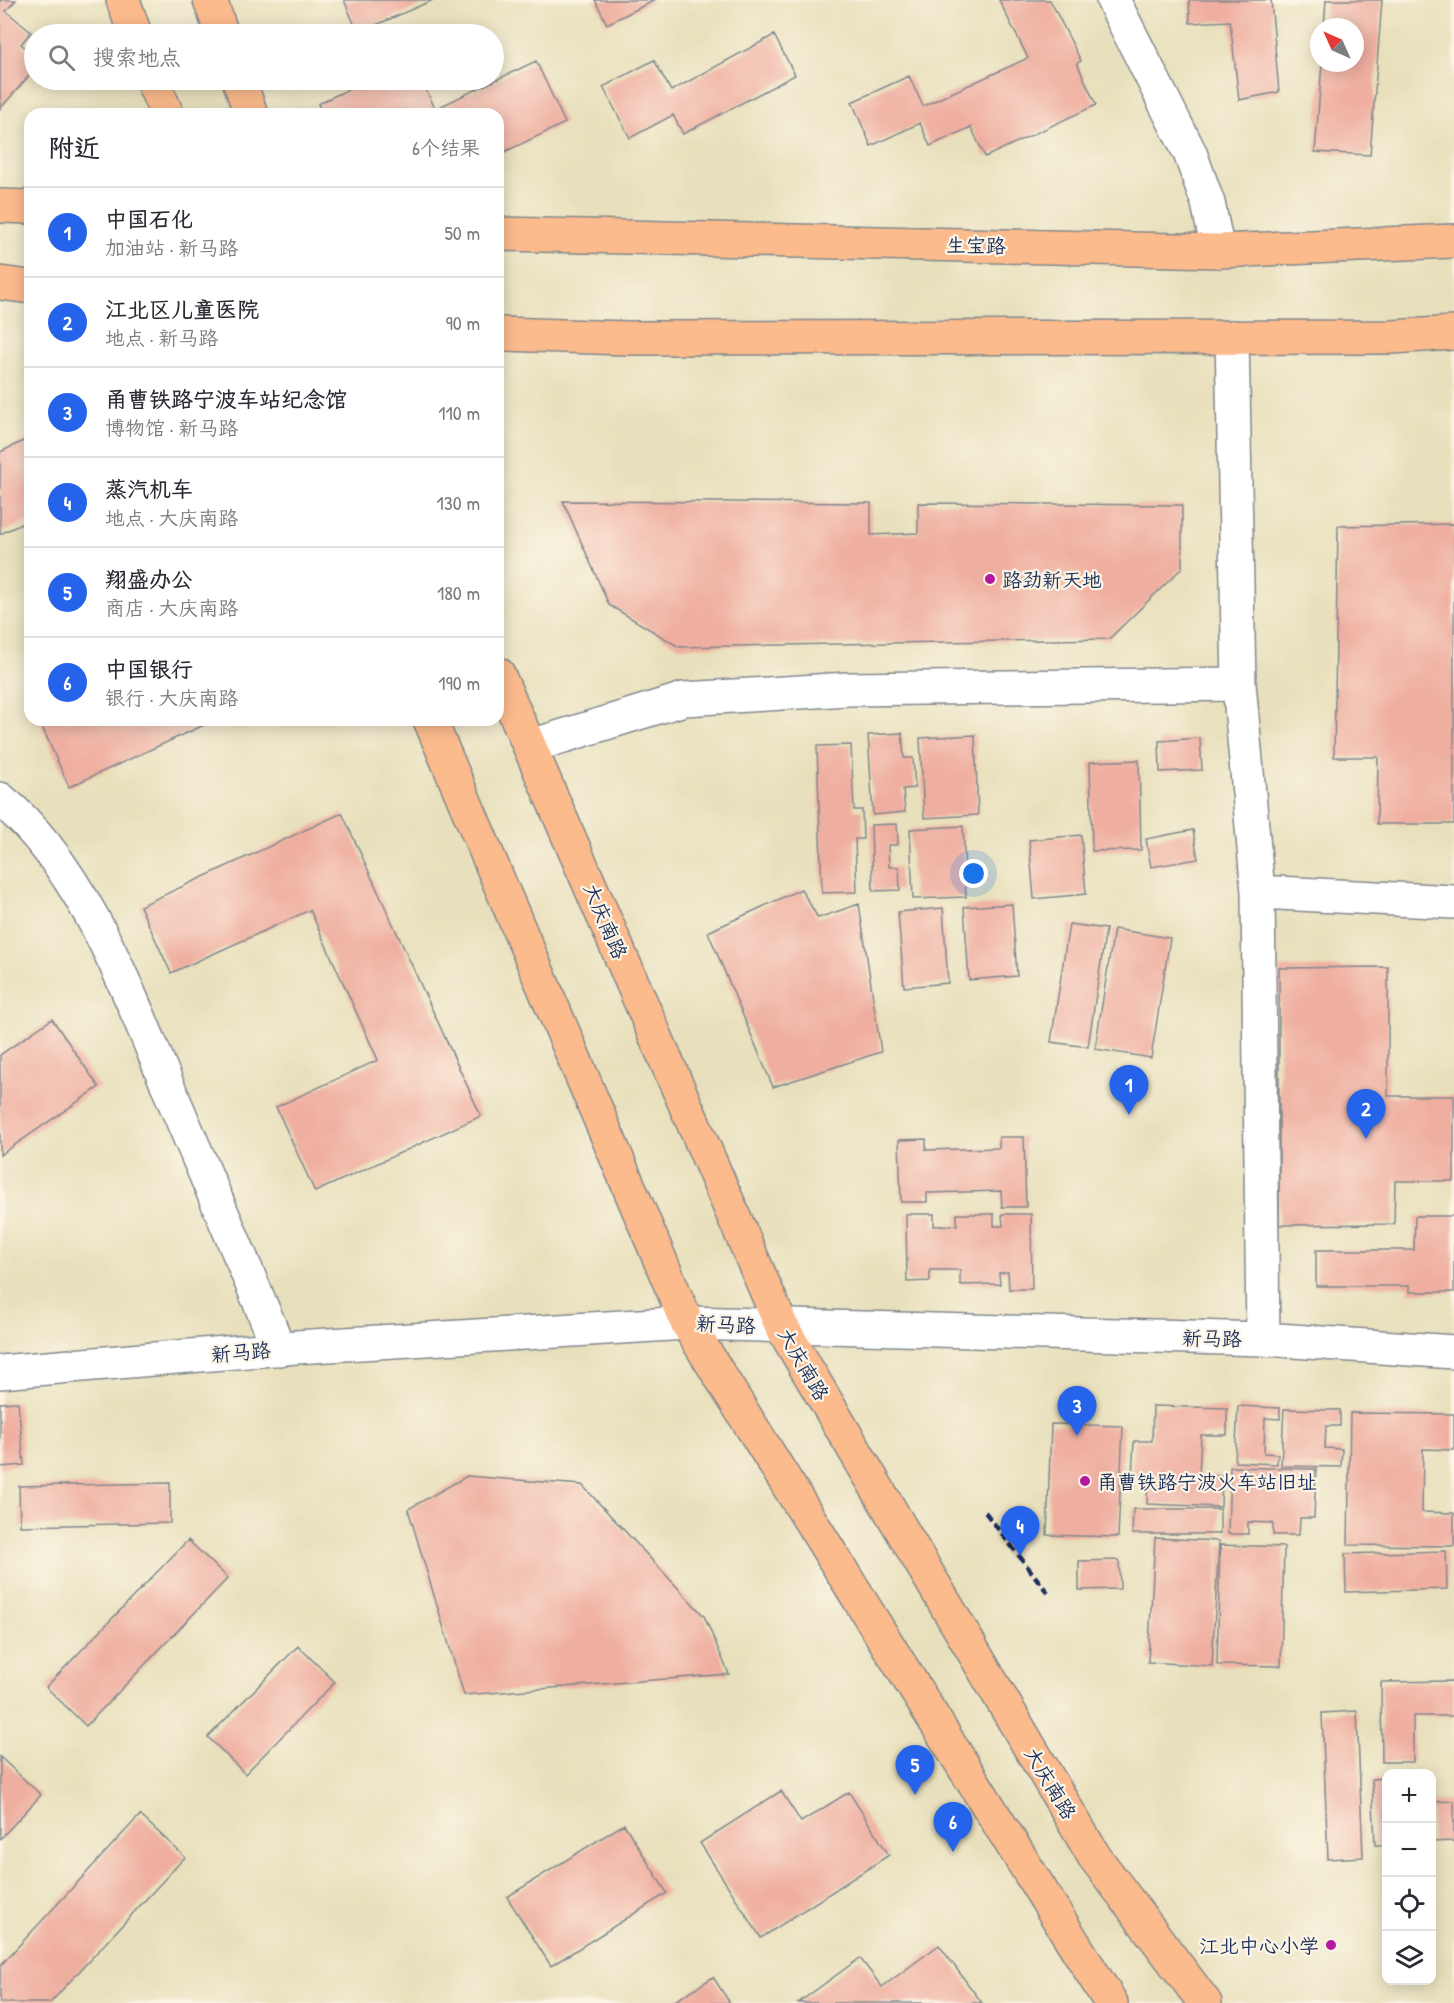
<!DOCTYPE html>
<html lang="zh">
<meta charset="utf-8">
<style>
body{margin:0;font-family:"Patrick Hand","LXGW WenKai TC",sans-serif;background:#f2f2f3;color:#2b2b33}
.controls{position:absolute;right:18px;bottom:18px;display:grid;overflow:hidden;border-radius:12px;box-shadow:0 3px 15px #0003}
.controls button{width:54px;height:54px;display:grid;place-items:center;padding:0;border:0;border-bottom:2px solid #e1e1e2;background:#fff;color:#2b2b33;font:30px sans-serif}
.compass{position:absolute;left:1310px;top:18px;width:54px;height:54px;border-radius:50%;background:#fff;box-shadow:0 3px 15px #0003;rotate:315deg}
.you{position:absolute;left:974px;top:874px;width:21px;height:21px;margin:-15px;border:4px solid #fff;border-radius:50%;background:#1a73e8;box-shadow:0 0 0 9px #1a73e833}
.badge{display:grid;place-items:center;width:39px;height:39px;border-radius:50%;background:#2563eb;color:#fff;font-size:20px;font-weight:700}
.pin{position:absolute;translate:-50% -50px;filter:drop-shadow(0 2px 3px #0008)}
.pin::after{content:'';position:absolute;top:32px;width:21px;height:18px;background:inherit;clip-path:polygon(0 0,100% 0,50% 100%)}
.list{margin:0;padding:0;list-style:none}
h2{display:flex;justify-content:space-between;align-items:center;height:78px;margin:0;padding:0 24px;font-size:26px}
h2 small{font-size:20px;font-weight:400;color:#7c7c81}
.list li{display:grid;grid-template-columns:39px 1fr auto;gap:18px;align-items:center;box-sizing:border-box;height:90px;padding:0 24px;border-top:2px solid #e1e1e2}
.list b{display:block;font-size:22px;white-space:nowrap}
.list p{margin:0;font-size:20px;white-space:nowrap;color:#7c7c81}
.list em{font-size:20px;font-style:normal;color:#7c7c81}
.icon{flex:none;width:33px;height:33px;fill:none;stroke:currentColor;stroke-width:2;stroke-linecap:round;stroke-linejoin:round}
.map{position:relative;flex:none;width:1454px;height:2003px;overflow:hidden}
.search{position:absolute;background:#fff;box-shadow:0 3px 15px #0003;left:24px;top:24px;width:480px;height:66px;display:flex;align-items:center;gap:15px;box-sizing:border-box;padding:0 21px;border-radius:33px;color:#7c7c81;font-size:22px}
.panel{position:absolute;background:#fff;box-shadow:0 3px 15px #0003;left:24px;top:108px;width:480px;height:618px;border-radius:18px}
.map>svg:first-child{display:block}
.building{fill:#efafa0}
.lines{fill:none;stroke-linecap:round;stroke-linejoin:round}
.minor-casing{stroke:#82888d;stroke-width:36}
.major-casing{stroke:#82888d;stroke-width:36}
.minor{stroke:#fff;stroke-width:33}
.major{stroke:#fbbb8c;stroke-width:33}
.rail{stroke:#1b2f5e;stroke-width:4.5;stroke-dasharray:9 4.5;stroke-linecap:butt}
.poi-dot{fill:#b5179e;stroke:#fcf5e5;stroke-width:2}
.labels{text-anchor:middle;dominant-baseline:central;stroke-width:4.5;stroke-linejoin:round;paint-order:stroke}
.street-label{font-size:20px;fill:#1b2f5e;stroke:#fcf5e5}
.poi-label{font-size:20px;fill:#1b2f5e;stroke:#fcf5e5;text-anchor:start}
</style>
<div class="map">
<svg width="1454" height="2003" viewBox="0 0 1454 2003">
<rect width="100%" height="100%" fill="#fcf5e5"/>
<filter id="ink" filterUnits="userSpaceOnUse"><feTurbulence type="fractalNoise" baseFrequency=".0167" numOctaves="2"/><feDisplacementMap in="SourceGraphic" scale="12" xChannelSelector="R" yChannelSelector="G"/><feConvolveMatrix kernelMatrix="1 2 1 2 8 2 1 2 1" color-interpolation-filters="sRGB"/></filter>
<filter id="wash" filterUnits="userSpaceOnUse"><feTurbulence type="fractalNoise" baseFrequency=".008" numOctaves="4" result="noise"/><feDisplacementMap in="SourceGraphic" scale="24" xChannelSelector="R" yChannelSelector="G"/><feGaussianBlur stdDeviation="1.35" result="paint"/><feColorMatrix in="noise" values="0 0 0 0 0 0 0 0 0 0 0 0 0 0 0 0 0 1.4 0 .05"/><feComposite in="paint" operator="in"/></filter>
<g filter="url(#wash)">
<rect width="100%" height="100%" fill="#e8e0bc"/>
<g id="blocks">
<path class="building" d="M 0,0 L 16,0 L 6,11 L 31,32 L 21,44 L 34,56 L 34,70 L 0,109 Z
M 344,0 L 433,0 L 358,33 Z
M 595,0 L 655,0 L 607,24 Z
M 999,0 L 1050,0 L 1081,61 L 1077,63 L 1096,105 L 985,157 L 971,127 L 930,146 L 920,123 L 871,146 L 852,102 L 909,76 L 923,106 L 1028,58 Z
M 1189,0 L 1271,0 L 1279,92 L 1239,100 L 1230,21 L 1190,23 Z
M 1326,0 L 1382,0 L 1370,155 L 1315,152 L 1322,63 L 1355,63 L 1355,27 L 1324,27 Z
M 774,35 L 795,75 L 683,134 L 673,115 L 630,138 L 603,87 L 654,60 L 671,91 Z
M 536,61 L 565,123 L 498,155 L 498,114 L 442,114 L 439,107 Z
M 367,80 L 421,80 L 438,114 L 323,114 L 318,104 Z
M 30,438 L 30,520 L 0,534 L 0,452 Z
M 563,501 L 871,503 L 871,535 L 918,533 L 918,503 L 1182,505 L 1182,568 L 1109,639 L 679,647 L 609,605 Z
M 1454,524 L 1454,824 L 1377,824 L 1378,757 L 1334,757 L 1338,526 Z
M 39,720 L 215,720 L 69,787 Z
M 902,733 L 904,758 L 913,758 L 915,788 L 903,789 L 905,812 L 873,815 L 868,735 Z
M 975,735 L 978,815 L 924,818 L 920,738 Z
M 1200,738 L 1202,770 L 1160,772 L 1159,741 Z
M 851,745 L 854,810 L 862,810 L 863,839 L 855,839 L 857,892 L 822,893 L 817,746 Z
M 1139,760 L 1141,850 L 1092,851 L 1090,762 Z
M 342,813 L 481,1116 L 315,1192 L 276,1107 L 378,1060 L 310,910 L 171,973 L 140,906 Z
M 897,824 L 898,845 L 888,845 L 889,867 L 899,867 L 900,890 L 873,891 L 871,825 Z
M 963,826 L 966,897 L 913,899 L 910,829 Z
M 1193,830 L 1198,859 L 1151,867 L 1146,839 Z
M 1081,835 L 1086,894 L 1034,899 L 1029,840 Z
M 801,889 L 818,918 L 859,904 L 881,1052 L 773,1087 L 708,932 Z
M 1012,904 L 1017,976 L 969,980 L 964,907 Z
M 943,908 L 948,983 L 904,987 L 898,912 Z
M 1069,924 L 1106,929 L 1088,1047 L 1051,1042 Z
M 1114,929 L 1170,938 L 1151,1058 L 1095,1049 Z
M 1388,967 L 1388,1096 L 1454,1096 L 1454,1181 L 1395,1181 L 1394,1224 L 1279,1225 L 1279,968 Z
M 52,1019 L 99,1087 L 0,1155 L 0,1055 Z
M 999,1137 L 1024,1137 L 1026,1207 L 1002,1207 L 1001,1191 L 927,1193 L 927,1202 L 901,1202 L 899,1140 L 926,1139 L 926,1150 L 999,1148 Z
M 906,1214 L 934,1214 L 934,1226 L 957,1225 L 957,1214 L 994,1214 L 994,1226 L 1003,1226 L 1002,1214 L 1031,1214 L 1032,1289 L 1009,1289 L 1008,1272 L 999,1273 L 1000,1284 L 960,1285 L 960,1270 L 930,1270 L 930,1281 L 907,1282 Z
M 1415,1216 L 1454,1216 L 1454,1292 L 1409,1292 L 1409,1286 L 1316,1286 L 1316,1250 L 1414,1250 Z
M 18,1402 L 24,1465 L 0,1467 L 0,1403 Z
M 1153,1406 L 1227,1408 L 1227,1435 L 1201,1435 L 1199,1475 L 1222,1476 L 1221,1507 L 1147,1504 L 1148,1475 L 1132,1475 L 1134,1441 L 1152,1441 Z
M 1238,1406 L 1280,1408 L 1280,1419 L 1265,1418 L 1264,1453 L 1278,1454 L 1277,1464 L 1235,1462 Z
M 1284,1409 L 1340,1410 L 1340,1426 L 1326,1426 L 1325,1448 L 1342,1449 L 1341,1467 L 1281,1466 Z
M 1350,1413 L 1454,1414 L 1454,1450 L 1423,1449 L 1422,1512 L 1454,1513 L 1454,1546 L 1348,1545 Z
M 1051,1424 L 1123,1426 L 1118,1537 L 1047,1535 Z
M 1230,1467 L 1316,1469 L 1314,1518 L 1300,1518 L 1299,1535 L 1273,1535 L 1273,1523 L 1248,1522 L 1248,1534 L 1228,1534 Z
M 467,1476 L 582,1485 L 704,1616 L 729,1674 L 464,1695 L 408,1509 Z
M 170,1483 L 170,1523 L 20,1526 L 19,1486 Z
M 1133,1509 L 1220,1509 L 1220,1534 L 1132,1534 Z
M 1155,1538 L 1219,1541 L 1212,1666 L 1148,1662 Z
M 188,1540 L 228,1578 L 86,1726 L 46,1687 Z
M 1220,1545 L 1284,1547 L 1281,1666 L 1217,1665 Z
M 1446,1551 L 1447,1589 L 1346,1592 L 1345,1554 Z
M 1119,1560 L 1120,1589 L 1079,1590 L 1079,1561 Z
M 298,1646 L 335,1682 L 245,1774 L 208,1737 Z
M 1454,1681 L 1454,1716 L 1413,1716 L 1413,1762 L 1382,1762 L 1381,1682 Z
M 1357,1711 L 1363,1857 L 1328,1859 L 1322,1713 Z
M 0,1757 L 41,1795 L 0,1839 Z
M 1386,1778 L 1386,1845 L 1375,1845 L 1372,1779 Z
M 781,1791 L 801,1822 L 849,1792 L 889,1855 L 761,1938 L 700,1843 Z
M 1454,1801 L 1454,1841 L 1432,1842 L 1432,1802 Z
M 140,1815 L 185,1857 L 50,2003 L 0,2003 L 0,1966 Z
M 624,1824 L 667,1893 L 551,1966 L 507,1897 Z
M 939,1945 L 982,2003 L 798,2003 L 860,1958 L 882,1987 Z
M 713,1977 L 730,2003 L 672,2003 Z"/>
</g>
</g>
<g filter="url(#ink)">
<use href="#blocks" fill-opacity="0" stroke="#82888d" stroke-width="1.5"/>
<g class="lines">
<g class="minor-casing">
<path id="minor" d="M 1113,0 L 1190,153 L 1208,203 L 1218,251
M 1232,337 L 1239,684
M 531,746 L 684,699 L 848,689 L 1239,684 L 1258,892 L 1263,1339
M 0,799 C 86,868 132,1003 175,1103 C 210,1185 245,1266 279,1349
M 1258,892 L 1454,902
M 0,1372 L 296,1347 L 687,1323 L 1263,1339 L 1454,1352"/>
</g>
<g class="major-casing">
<path id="major" d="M 123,0 L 135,34
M 210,0 L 222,34
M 152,80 L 167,114
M 239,80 L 251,114
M 0,206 L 30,207
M 498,234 L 1218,251 L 1454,241
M 0,283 L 30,287
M 498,334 L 626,338 L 1392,337 L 1454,333
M 498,674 L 782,1327 L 1094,1856 L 1205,2003
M 430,720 L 687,1323 L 1111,2003"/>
</g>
<use href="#minor" class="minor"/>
<use href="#major" class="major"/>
<path class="rail" d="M 985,1512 L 1048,1593"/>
</g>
</g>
<g class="poi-dot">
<circle cx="990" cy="579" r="6"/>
<circle cx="1085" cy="1481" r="6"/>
<circle cx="1331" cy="1945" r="6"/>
</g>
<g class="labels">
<g class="street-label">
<text transform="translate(976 245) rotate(1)">生宝路</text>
<text transform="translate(606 921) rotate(67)">大庆南路</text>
<text transform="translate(726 1324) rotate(3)">新马路</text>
<text transform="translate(1212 1338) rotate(1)">新马路</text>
<text transform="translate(241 1352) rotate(-5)">新马路</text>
<text transform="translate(804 1364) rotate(60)">大庆南路</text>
<text transform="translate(1051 1783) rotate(59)">大庆南路</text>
</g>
<g class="poi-label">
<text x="1002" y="579">路劲新天地</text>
<text x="1097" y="1481">甬曹铁路宁波火车站旧址</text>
<text x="1319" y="1945" text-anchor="end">江北中心小学</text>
</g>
</g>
</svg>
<div class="controls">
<button>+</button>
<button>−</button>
<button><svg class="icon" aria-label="locate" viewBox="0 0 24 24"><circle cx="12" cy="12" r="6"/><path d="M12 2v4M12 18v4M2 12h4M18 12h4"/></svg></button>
<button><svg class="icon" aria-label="layers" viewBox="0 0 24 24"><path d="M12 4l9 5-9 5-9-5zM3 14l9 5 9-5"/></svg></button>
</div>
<svg class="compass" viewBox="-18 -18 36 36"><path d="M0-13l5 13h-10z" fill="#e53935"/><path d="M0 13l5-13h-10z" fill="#7c7c81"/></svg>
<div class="you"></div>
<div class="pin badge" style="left:1129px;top:1115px">1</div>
<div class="pin badge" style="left:1366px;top:1139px">2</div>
<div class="pin badge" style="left:1077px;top:1436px">3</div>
<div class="pin badge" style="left:1020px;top:1556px">4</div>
<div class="pin badge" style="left:915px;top:1795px">5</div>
<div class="pin badge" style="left:953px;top:1852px">6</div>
<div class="search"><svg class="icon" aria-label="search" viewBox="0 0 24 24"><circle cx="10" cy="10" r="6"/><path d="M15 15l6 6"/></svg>搜索地点</div>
<section class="panel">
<h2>附近<small>6个结果</small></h2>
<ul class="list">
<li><span class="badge">1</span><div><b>中国石化</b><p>加油站 · 新马路</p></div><em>50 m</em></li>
<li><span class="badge">2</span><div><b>江北区儿童医院</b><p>地点 · 新马路</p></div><em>90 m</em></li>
<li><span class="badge">3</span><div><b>甬曹铁路宁波车站纪念馆</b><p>博物馆 · 新马路</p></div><em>110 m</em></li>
<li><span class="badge">4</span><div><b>蒸汽机车</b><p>地点 · 大庆南路</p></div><em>130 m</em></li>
<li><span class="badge">5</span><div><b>翔盛办公</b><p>商店 · 大庆南路</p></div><em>180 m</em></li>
<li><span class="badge">6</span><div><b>中国银行</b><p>银行 · 大庆南路</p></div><em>190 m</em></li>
</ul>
</section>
</div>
